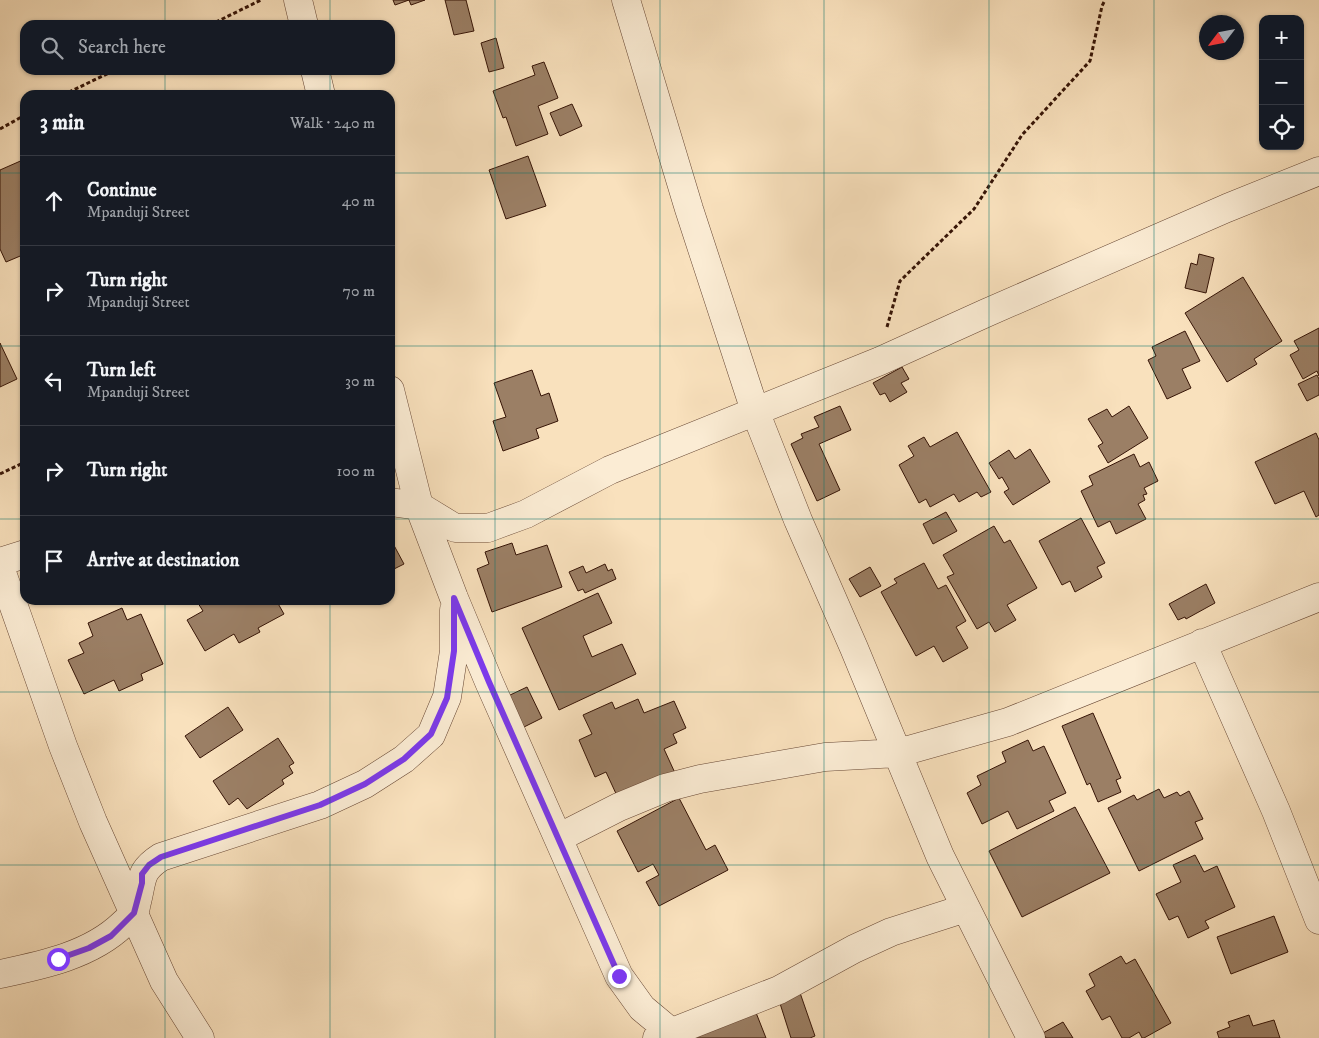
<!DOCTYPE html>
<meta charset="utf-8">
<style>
body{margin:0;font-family:"IM FELL DW Pica",serif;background:#242831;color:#f1f3f6}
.controls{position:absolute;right:15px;top:15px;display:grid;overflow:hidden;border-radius:10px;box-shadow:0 1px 4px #0004}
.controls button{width:45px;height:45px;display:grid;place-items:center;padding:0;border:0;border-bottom:1px solid #363941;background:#171b24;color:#f1f3f6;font:25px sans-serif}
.compass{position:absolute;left:1199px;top:15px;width:45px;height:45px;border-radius:50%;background:#171b24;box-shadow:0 1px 4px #0004;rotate:238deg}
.stop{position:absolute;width:15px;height:15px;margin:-11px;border:4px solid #7c3aed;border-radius:50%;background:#fff}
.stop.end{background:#7c3aed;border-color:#fff;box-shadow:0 1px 5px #0008}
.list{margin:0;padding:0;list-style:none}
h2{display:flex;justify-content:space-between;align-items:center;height:65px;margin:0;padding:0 20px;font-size:21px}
h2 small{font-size:16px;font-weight:400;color:#9ea1a6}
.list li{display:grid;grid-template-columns:32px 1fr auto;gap:15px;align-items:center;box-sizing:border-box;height:90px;padding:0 20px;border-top:1px solid #363941}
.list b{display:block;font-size:19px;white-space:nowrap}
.list p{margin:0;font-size:16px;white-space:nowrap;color:#9ea1a6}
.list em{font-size:16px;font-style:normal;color:#9ea1a6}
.icon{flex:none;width:28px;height:28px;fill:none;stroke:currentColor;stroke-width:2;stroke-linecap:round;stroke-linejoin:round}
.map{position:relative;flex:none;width:1319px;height:1038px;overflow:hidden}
.search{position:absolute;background:#171b24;box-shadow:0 1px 4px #0004;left:20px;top:20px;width:375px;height:55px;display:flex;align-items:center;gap:12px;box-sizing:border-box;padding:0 18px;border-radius:15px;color:#9ea1a6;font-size:19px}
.panel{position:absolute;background:#171b24;box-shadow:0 1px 4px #0004;left:20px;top:90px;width:375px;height:515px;border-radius:15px}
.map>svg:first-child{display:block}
.building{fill:#9b7f65;stroke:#361406}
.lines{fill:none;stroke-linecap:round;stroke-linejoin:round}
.minor-casing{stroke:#674734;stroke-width:29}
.path{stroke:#361406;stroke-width:3;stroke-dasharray:4 2.5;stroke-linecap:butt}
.minor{stroke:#fbecd4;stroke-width:28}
.route{stroke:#7c3aed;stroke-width:6}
.grid{fill:none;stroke:#0f766e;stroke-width:1;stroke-opacity:0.55}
</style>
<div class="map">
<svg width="1319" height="1038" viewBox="0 0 1319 1038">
<rect width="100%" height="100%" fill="#f9e1bd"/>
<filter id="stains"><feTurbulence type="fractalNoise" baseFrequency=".004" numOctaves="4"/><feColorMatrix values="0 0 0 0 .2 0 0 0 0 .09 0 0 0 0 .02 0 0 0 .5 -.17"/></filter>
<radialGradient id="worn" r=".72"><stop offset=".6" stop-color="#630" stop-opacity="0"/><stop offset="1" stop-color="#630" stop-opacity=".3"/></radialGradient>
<path class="building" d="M 393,0 L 425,0 L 411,5 L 409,0 L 395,5 Z
M 445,0 L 466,0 L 474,31 L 454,35 Z
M 496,38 L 504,68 L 489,72 L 481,43 Z
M 544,62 L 558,98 L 538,106 L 548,134 L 516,146 L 506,117 L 503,118 L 493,91 L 535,75 L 532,66 Z
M 572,104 L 582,126 L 560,136 L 550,113 Z
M 528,156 L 546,206 L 506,219 L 489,170 Z
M 25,159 L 25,254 L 6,262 L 0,249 L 0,170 Z
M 1199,254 L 1214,258 L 1206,293 L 1185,288 L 1191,263 L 1197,265 Z
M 1243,277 L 1282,341 L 1254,359 L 1257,364 L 1227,382 L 1185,313 Z
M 1319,328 L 1319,376 L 1317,371 L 1303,379 L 1290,355 L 1299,350 L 1294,341 Z
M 1185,331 L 1200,361 L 1182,369 L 1191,388 L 1167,399 L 1148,360 L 1156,356 L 1152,347 Z
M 0,343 L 17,379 L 0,387 Z
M 902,367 L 909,379 L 901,383 L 907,392 L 890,402 L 885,393 L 880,395 L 873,383 Z
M 532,370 L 541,396 L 549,393 L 558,421 L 536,429 L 539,438 L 503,451 L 493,421 L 506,417 L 494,383 Z
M 1317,375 L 1319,379 L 1319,395 L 1307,401 L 1298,384 Z
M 840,406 L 851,430 L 819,444 L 840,490 L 817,501 L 791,444 L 803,438 L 801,434 L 819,427 L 814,417 Z
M 1129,406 L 1148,438 L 1108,463 L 1098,446 L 1103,443 L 1088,419 L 1107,409 L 1112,417 Z
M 957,432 L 991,492 L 981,497 L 977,492 L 959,502 L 954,494 L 930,507 L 926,499 L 919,503 L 899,465 L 914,456 L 908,446 L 924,437 L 930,447 Z
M 1316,433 L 1319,440 L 1319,515 L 1316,517 L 1304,491 L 1275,504 L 1255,462 Z
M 1030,449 L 1050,482 L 1013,505 L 1004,492 L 1009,489 L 1002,477 L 999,479 L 989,463 L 1009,450 L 1015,459 Z
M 1134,454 L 1140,467 L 1149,462 L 1158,481 L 1144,488 L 1147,494 L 1143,495 L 1145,500 L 1138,504 L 1146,519 L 1116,534 L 1110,521 L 1098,527 L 1081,491 L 1093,485 L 1089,476 Z
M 946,512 L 957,531 L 933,544 L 923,524 Z
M 1081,518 L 1105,563 L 1097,567 L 1102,577 L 1075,592 L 1070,581 L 1062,585 L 1039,541 Z
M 994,526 L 1004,543 L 1010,540 L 1037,588 L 1007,605 L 1016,620 L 995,632 L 989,622 L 977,629 L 947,577 L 954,574 L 943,555 Z
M 390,538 L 404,564 L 390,571 Z
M 512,543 L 516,555 L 547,545 L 562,587 L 492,612 L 477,569 L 489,564 L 485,552 Z
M 924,563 L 938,589 L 946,585 L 966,621 L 956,627 L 968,648 L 943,662 L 934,646 L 916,656 L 881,592 L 897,583 L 894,579 Z
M 605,564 L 608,571 L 612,569 L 616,579 L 585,593 L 583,589 L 578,591 L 569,572 L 583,566 L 586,573 Z
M 870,567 L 881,586 L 860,597 L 849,579 Z
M 1206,584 L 1215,603 L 1186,619 L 1185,617 L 1178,620 L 1169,604 Z
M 598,593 L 612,623 L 583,636 L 592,657 L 622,644 L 636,674 L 559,710 L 522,628 Z
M 196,600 L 276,600 L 284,614 L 258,628 L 260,632 L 239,643 L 234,634 L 205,651 L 187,620 L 203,611 Z
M 122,608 L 127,620 L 141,614 L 163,664 L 141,674 L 143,680 L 119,691 L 114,680 L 84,694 L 68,660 L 84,653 L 79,643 L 93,636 L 88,623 Z
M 527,687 L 542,718 L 524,727 L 508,696 Z
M 638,699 L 644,713 L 674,701 L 686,728 L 673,734 L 677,743 L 664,749 L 675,773 L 618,798 L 606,772 L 595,777 L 579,740 L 592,734 L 583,715 L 612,702 L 615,709 Z
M 228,707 L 243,730 L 200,758 L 185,736 Z
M 1093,713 L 1121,778 L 1116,780 L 1121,792 L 1098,802 L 1090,783 L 1087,785 L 1062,726 Z
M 278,738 L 294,763 L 289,766 L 293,773 L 282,780 L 284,784 L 247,809 L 238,798 L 229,805 L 213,781 Z
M 1028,740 L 1033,751 L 1044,746 L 1066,793 L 1049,801 L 1054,811 L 1017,829 L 1008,811 L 982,824 L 967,793 L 981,785 L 977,776 L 1006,762 L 1002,752 Z
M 1159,789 L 1164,798 L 1177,792 L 1180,796 L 1189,791 L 1203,819 L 1195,822 L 1203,839 L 1139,871 L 1108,808 L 1134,795 L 1137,800 Z
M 679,798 L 706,850 L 715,845 L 728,870 L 659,906 L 646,882 L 659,875 L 653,864 L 638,872 L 617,831 Z
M 1075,807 L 1110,873 L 1022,917 L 989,851 Z
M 1195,855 L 1204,872 L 1217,866 L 1235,907 L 1205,921 L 1209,928 L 1188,938 L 1178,916 L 1169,920 L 1156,894 L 1181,882 L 1173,865 Z
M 1274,916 L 1288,952 L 1231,974 L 1217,937 Z
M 1121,956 L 1126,964 L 1135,959 L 1171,1023 L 1144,1038 L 1142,1038 L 1139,1032 L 1129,1038 L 1122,1038 L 1110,1016 L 1102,1020 L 1086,991 L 1095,986 L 1089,974 Z
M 798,987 L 815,1036 L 810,1038 L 791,1038 L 777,994 Z
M 753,1005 L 766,1038 L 684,1038 Z
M 1249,1015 L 1253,1026 L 1274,1020 L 1280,1038 L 1219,1038 L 1217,1032 L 1230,1027 L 1228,1022 Z
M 1063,1022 L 1073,1038 L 1046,1038 L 1043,1033 Z"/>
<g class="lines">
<g class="minor-casing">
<path id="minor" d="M 298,0 L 304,25
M 626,0 L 689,209 L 755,411 L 798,520 L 854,648 L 940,856 L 1031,1038
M 315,70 L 321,95
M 390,390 L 419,506 L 454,598 L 489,682 L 619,976 L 642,1008 L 672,1033 L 672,1038
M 390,502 L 419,506 L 455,528 L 488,528 L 526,514 L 610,470 L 880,361 L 986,313 L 1227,208 L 1319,171
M 0,562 L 25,554
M 0,567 L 63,746 L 93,822 L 164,981 L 200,1038
M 1202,643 L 1276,811 L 1319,920
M 558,838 L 619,807 L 665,788 L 700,779 L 825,757 L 898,753 L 1008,722 L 1319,597
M 0,974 C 43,965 91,955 123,924 C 126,921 132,917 134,913 C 136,910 136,905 137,902 C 143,879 139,871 161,857 L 320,805 L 365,784 L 404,759 L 431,735 L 447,697 L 454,651 L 454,610
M 657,1038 L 779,990 L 854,949 L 891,932 L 966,908"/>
</g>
<path class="path" d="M 210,25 L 261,0
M 63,95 L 115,70
M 0,129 L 25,115
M 887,327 L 900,281 L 974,209 L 1022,135 L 1090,61 L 1102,6 L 1105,0
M 0,474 L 25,462"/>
<use href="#minor" class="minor"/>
</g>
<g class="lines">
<path class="route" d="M 58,959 L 89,948 L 111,936 L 134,913 L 142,883 L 142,874 L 149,865 L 161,857 L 320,805 L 365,784 L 404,759 L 431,734 L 447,698 L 454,651 L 454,598 L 489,682 L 619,976"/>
</g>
<path class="grid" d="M 165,0 L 165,25M 330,0 L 330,25M 495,0 L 495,1038M 660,0 L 660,1038M 824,0 L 824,1038M 989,0 L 989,1038M 1154,0 L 1154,1038M 165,70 L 165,95M 330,70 L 330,95M 0,173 L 25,173M 390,173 L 1319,173M 0,346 L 25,346M 390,346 L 1319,346M 0,519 L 25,519M 390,519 L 1319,519M 165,600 L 165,1038M 330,600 L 330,1038M 0,692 L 1319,692M 0,865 L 1319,865"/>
<rect width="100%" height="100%" filter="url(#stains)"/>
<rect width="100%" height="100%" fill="url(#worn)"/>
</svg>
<div class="controls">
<button>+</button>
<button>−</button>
<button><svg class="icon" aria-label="locate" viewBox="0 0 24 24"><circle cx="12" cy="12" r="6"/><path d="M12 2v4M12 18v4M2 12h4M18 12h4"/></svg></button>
</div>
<svg class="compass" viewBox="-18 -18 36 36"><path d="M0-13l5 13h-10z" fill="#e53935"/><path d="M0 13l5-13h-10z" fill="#9ea1a6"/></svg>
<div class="stop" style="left:58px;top:959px"></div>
<div class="stop end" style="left:619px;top:976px"></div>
<div class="search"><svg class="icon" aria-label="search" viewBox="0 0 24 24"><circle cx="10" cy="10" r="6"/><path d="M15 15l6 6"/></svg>Search here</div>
<section class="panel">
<h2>3 min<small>Walk · 240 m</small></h2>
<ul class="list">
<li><svg class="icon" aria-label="ahead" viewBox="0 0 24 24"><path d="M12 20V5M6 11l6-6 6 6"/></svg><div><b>Continue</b><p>Mpanduji Street</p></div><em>40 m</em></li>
<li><svg class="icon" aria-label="right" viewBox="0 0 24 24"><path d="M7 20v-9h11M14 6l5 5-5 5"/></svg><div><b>Turn right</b><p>Mpanduji Street</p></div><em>70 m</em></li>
<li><svg class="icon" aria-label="left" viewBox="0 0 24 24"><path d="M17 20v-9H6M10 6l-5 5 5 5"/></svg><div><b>Turn left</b><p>Mpanduji Street</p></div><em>30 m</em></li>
<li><svg class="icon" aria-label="right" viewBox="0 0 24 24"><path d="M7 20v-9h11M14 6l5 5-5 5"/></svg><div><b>Turn right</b></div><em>100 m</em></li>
<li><svg class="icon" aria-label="arrive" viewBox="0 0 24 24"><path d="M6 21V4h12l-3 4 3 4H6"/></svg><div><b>Arrive at destination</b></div></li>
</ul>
</section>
</div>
